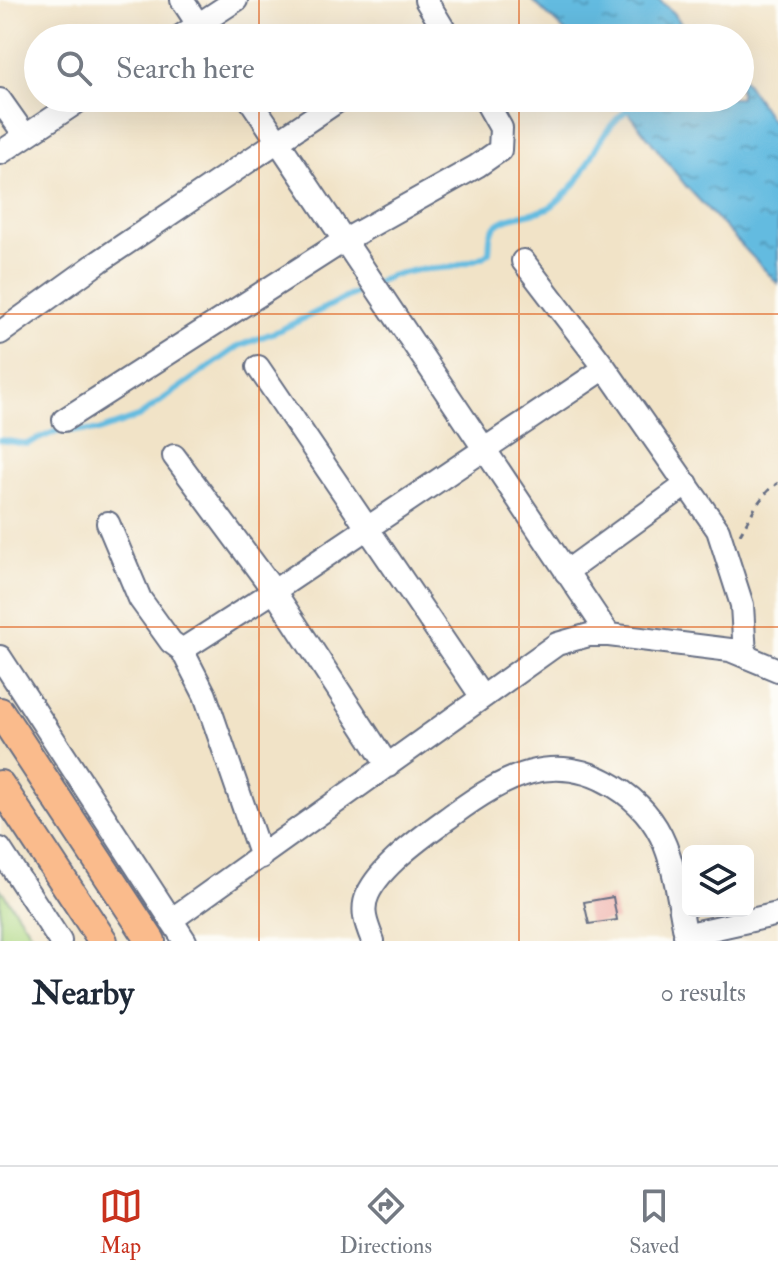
<!DOCTYPE html>
<style>
body{margin:0;font-family:"IM FELL Double Pica",serif;background:#f2f2f3;color:#1f2937}
.controls{position:absolute;right:24px;bottom:24px;display:grid;overflow:hidden;border-radius:12px;box-shadow:0 8px 32px #0002}
.controls button{width:72px;height:72px;display:grid;place-items:center;padding:0;border:0;border-bottom:2px solid #e0e1e3;background:#fff;color:#1f2937;font:40px sans-serif}
.list{margin:0;padding:0;list-style:none}
h2{display:flex;justify-content:space-between;align-items:center;height:104px;margin:0;padding:0 32px;font-size:34px}
h2 small{font-size:26px;font-weight:400;color:#747a83}
.icon{flex:none;width:44px;height:44px;fill:none;stroke:currentColor;stroke-width:2;stroke-linecap:round;stroke-linejoin:round}
.map{position:relative;flex:none;width:778px;height:941px;overflow:hidden}
.search{position:absolute;background:#fff;box-shadow:0 8px 32px #0002;left:24px;right:24px;top:24px;height:88px;display:flex;align-items:center;gap:20px;box-sizing:border-box;padding:0 28px;border-radius:44px;color:#747a83;font-size:30px}
.sheet{height:224px;background:#fff}
nav{display:flex;justify-content:space-around;align-items:center;box-sizing:border-box;height:112px;border-top:2px solid #e0e1e3;background:#fff;font-size:22px;color:#747a83}
nav a{display:grid;justify-items:center;gap:4px}
nav .on{color:#c8321e}
.map>svg:first-child{display:block}
.pitch{fill:#aed883;stroke:#648470;stroke-width:2}
.water{fill:url(#water-ripples);stroke:#3f759f;stroke-width:2}
.lines{fill:none;stroke-linecap:round;stroke-linejoin:round}
.stream{stroke:#63bbe0;stroke-width:6}
.building{fill:#efb1aa}
.minor-casing{stroke:#666e83;stroke-width:26}
.major-casing{stroke:#666e83;stroke-width:32}
.path{stroke:#666e83;stroke-width:3;stroke-dasharray:6 6;stroke-linecap:butt}
.minor{stroke:#fff;stroke-width:22}
.major{stroke:#fabb8c;stroke-width:28}
.grid{fill:none;stroke:#de5710;stroke-width:2;stroke-opacity:0.55}
</style>
<div class="map">
<svg width="778" height="941" viewBox="0 0 778 941">
<defs>
<pattern id="water-ripples" width="26" height="14" patternUnits="userSpaceOnUse" patternTransform="scale(2)"><rect width="26" height="14" fill="#63bbe0"/><path d="M2 4q2-2 4 0t4 0M15 11q2-2 4 0t4 0" fill="none" stroke="#5198b9"/></pattern>
</defs>
<rect width="100%" height="100%" fill="#fdfcf7"/>
<filter id="ink" filterUnits="userSpaceOnUse"><feTurbulence type="fractalNoise" baseFrequency=".0125" numOctaves="2"/><feDisplacementMap in="SourceGraphic" scale="16" xChannelSelector="R" yChannelSelector="G"/><feConvolveMatrix kernelMatrix="1 2 1 2 8 2 1 2 1" color-interpolation-filters="sRGB"/></filter>
<filter id="wash" filterUnits="userSpaceOnUse"><feTurbulence type="fractalNoise" baseFrequency=".006" numOctaves="4" result="noise"/><feDisplacementMap in="SourceGraphic" scale="32" xChannelSelector="R" yChannelSelector="G"/><feGaussianBlur stdDeviation="1.8" result="paint"/><feColorMatrix in="noise" values="0 0 0 0 0 0 0 0 0 0 0 0 0 0 0 0 0 1.4 0 .05"/><feComposite in="paint" operator="in"/></filter>
<g filter="url(#wash)">
<rect width="100%" height="100%" fill="#f1e3c7"/>
<path class="pitch" d="M 0,888 L 36,941 L 0,941 Z"/>
<path class="water" d="M 532,0 L 659,0 L 674,13 L 690,38 L 572,38 Z
M 740,74 L 778,130 L 778,284 L 686,186 L 617,98 L 740,98 Z"/>
<g class="lines">
<path class="stream" d="M 0,440 L 27,444 L 59,430 L 98,431 L 138,417 L 239,346 L 280,330 L 390,276 L 416,270 L 453,267 L 483,257 L 489,252 C 490,246 489,239 491,233 C 501,211 537,218 553,205 C 562,197 573,189 579,178 C 596,152 603,127 630,108"/>
</g>
<g id="blocks">
<path class="building" d="M 613,897 L 617,920 L 589,924 L 584,902 Z"/>
</g>
</g>
<g filter="url(#ink)">
<use href="#blocks" fill-opacity="0" stroke="#666e83" stroke-width="2"/>
<g class="lines">
<g class="minor-casing">
<path id="minor" d="M 182,0 L 207,38
M 426,0 L 449,38
M 178,38 L 236,0
M 249,98 L 609,635
M 0,100 L 24,134
M 0,153 L 83,98
M 523,261 L 605,368 L 718,530 L 742,605 L 745,655
M 0,333 L 100,261 L 342,98
M 258,367 L 482,697
M 64,420 L 345,240 L 477,166 L 500,150 L 501,128 L 484,98
M 174,456 L 274,591 L 388,766
M 108,523 L 140,599 L 171,642 L 182,650 L 205,695 L 261,857
M 566,572 L 687,484
M 182,650 L 274,591 L 605,368
M 0,657 L 185,941
M 0,849 L 60,941
M 171,920 L 557,644 L 589,635 L 609,635 L 730,650 L 778,670
M 685,935 L 778,914
M 373,941 C 367,926 360,910 368,894 C 381,865 426,834 452,815 C 504,777 554,749 614,786 C 637,800 655,820 665,845 C 677,875 680,910 687,941"/>
</g>
<g class="major-casing">
<path id="major" d="M 0,712 L 151,941
M 0,785 L 103,941"/>
</g>
<path class="path" d="M 740,534 C 750,517 761,493 778,483"/>
<use href="#minor" class="minor"/>
<use href="#major" class="major"/>
</g>
</g>
<path class="grid" d="M 259,0 L 259,38M 519,0 L 519,38M 259,98 L 259,941M 519,98 L 519,941M 0,314 L 778,314M 0,627 L 778,627"/>
</svg>
<div class="controls">
<button><svg class="icon" aria-label="layers" viewBox="0 0 24 24"><path d="M12 4l9 5-9 5-9-5zM3 14l9 5 9-5"/></svg></button>
</div>
<div class="search"><svg class="icon" aria-label="search" viewBox="0 0 24 24"><circle cx="10" cy="10" r="6"/><path d="M15 15l6 6"/></svg>Search here</div>
</div>
<section class="sheet">
<h2>Nearby<small>0 results</small></h2>
<ul class="list">
</ul>
</section>
<nav>
<a class="on"><svg class="icon" aria-label="map" viewBox="0 0 24 24"><path d="M3 6l6-2 6 2 6-2v14l-6 2-6-2-6 2zM9 4v14M15 6v14"/></svg>Map</a>
<a><svg class="icon" aria-label="directions" viewBox="0 0 24 24"><path d="M12 3l9 9-9 9-9-9zM9 14v-3h6M13 9l2 2-2 2"/></svg>Directions</a>
<a><svg class="icon" aria-label="saved" viewBox="0 0 24 24"><path d="M7 4h10v16l-5-4-5 4z"/></svg>Saved</a>
</nav>
